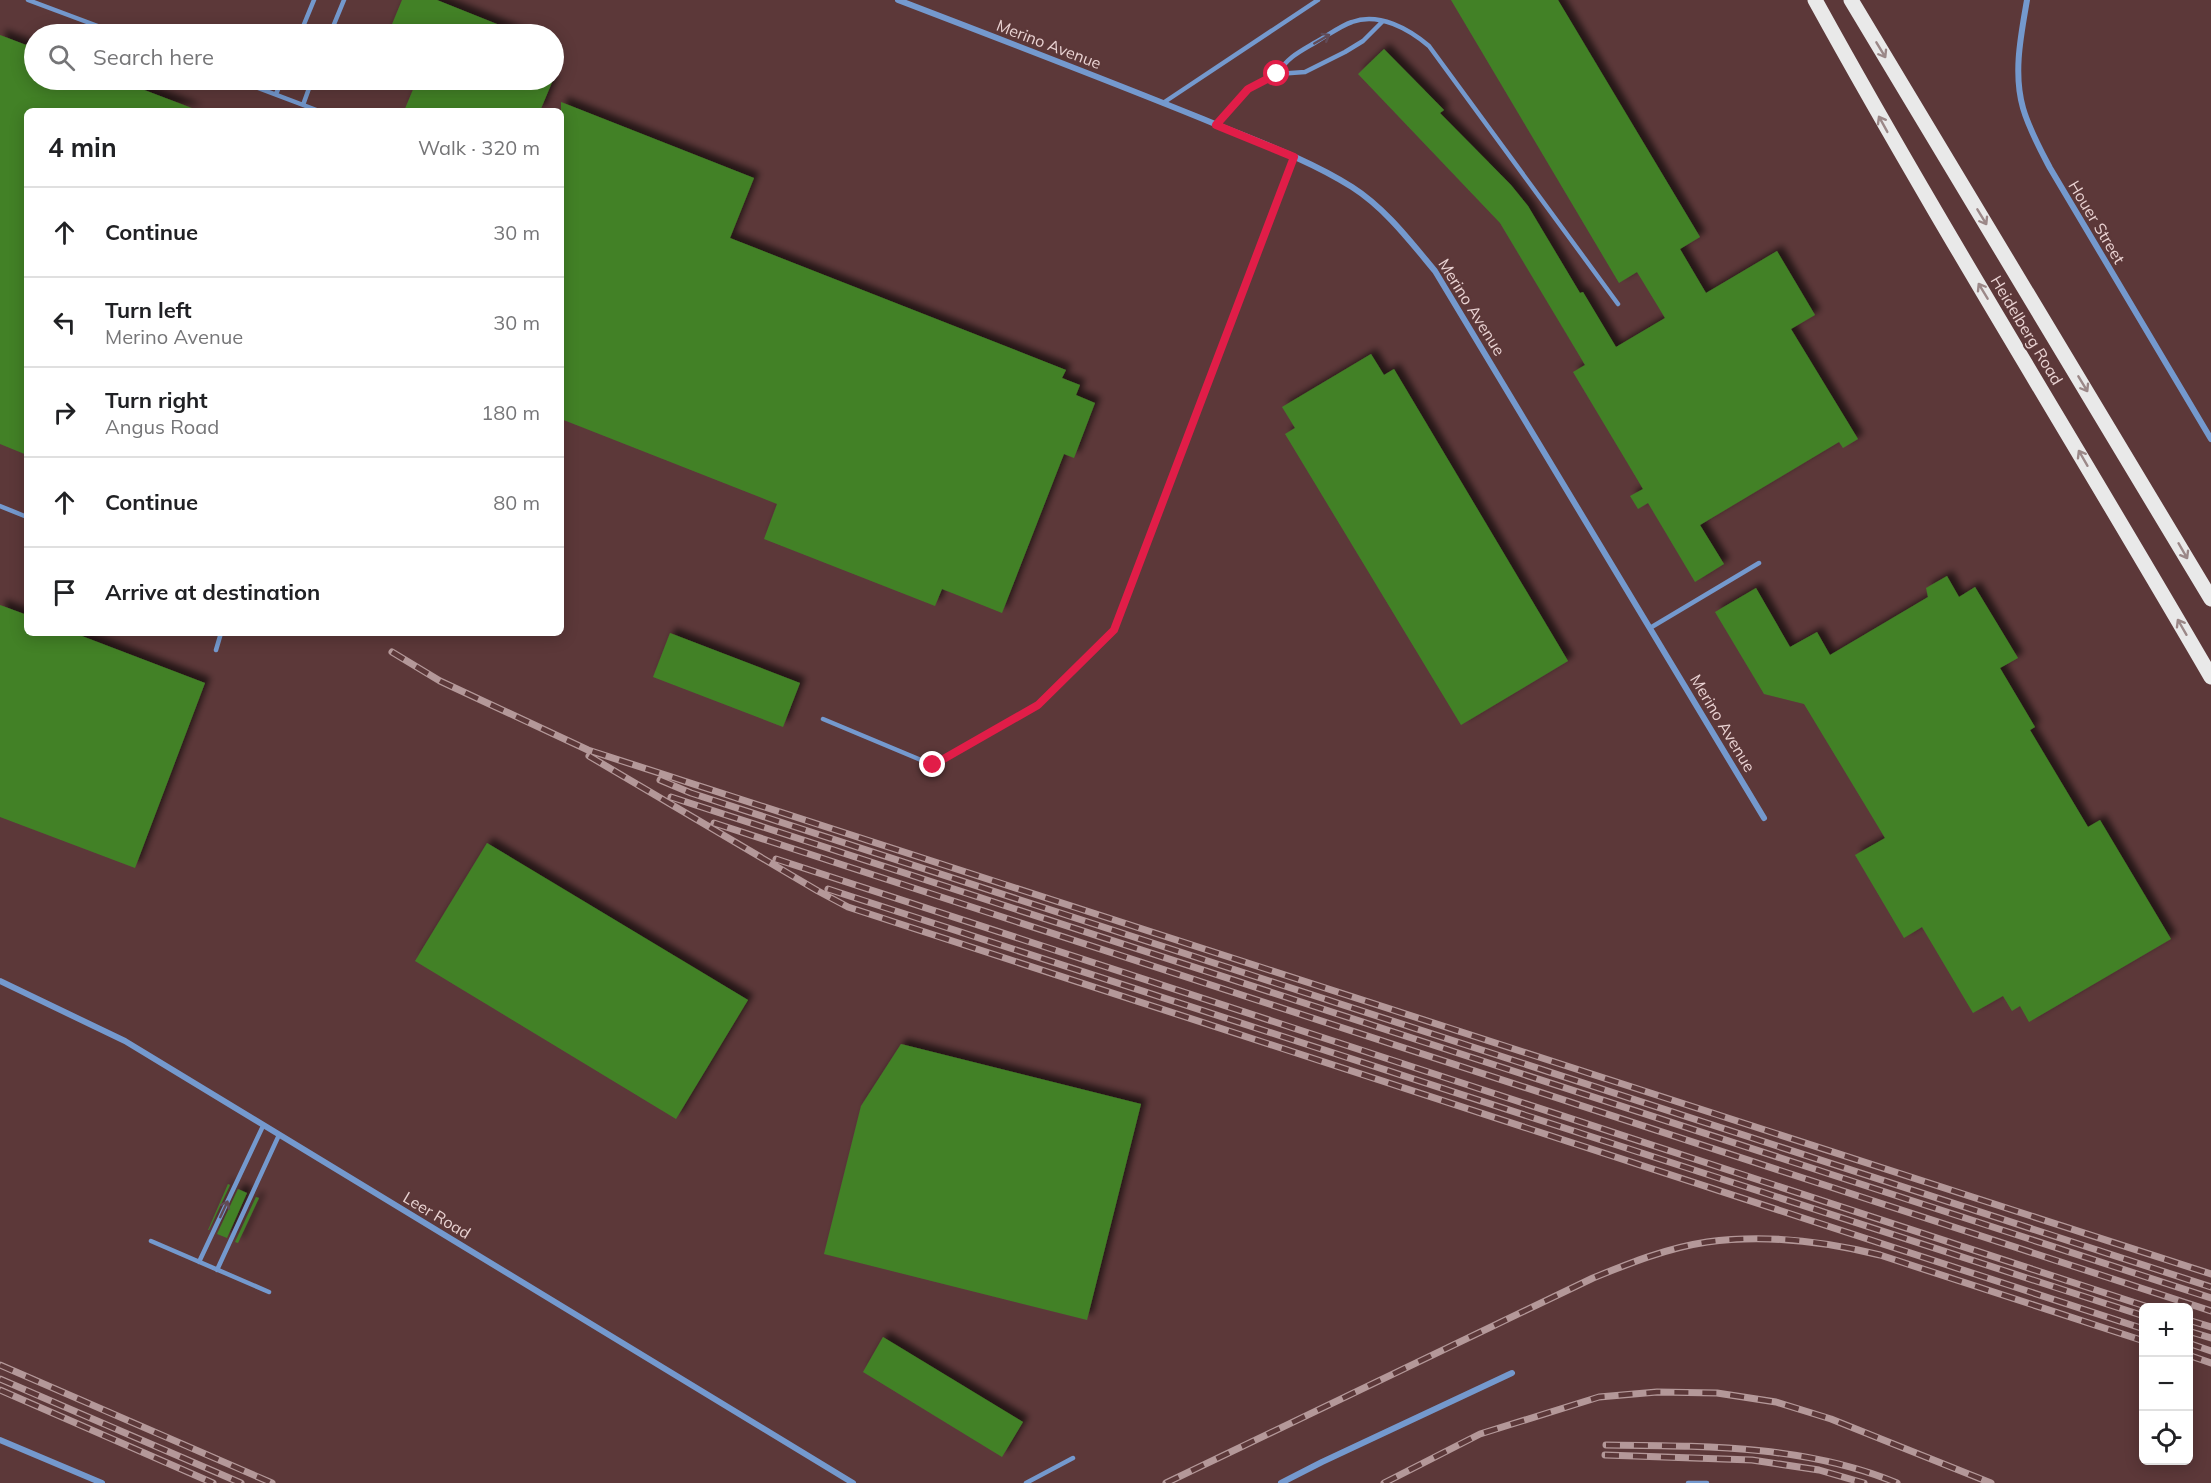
<!DOCTYPE html>
<meta charset="utf-8">
<style>
body{margin:0;font-family:Mulish,sans-serif;background:#f6f6f6;color:#202124}
.controls{position:absolute;right:18px;bottom:18px;display:grid;overflow:hidden;border-radius:9px;box-shadow:0 3px 15px #0003}
.controls button{width:54px;height:54px;display:grid;place-items:center;padding:0;border:0;border-bottom:2px solid #e0e0e0;background:#fff;color:#202124;font:30px sans-serif}
.stop{position:absolute;width:18px;height:18px;margin:-14px;border:4px solid #e11d48;border-radius:50%;background:#fff}
.stop.end{background:#e11d48;border-color:#fff;box-shadow:0 2px 6px #0008}
.list{margin:0;padding:0;list-style:none}
h2{display:flex;justify-content:space-between;align-items:center;height:78px;margin:0;padding:0 24px;font-size:26px}
h2 small{font-size:20px;font-weight:400;color:#757577}
.list li{display:grid;grid-template-columns:39px 1fr auto;gap:18px;align-items:center;box-sizing:border-box;height:90px;padding:0 24px;border-top:2px solid #e0e0e0}
.list b{display:block;font-size:22px;white-space:nowrap}
.list p{margin:0;font-size:20px;white-space:nowrap;color:#757577}
.list em{font-size:20px;font-style:normal;color:#757577}
.icon{flex:none;width:33px;height:33px;fill:none;stroke:currentColor;stroke-width:2;stroke-linecap:round;stroke-linejoin:round}
.map{position:relative;flex:none;width:2211px;height:1483px;overflow:hidden}
.search{position:absolute;background:#fff;box-shadow:0 3px 15px #0003;left:24px;top:24px;width:540px;height:66px;display:flex;align-items:center;gap:15px;box-sizing:border-box;padding:0 21px;border-radius:33px;color:#757577;font-size:22px}
.panel{position:absolute;background:#fff;box-shadow:0 3px 15px #0003;left:24px;top:108px;width:540px;height:528px;border-radius:9px}
.map>svg:first-child{display:block}
.building{fill:#428128;filter:url(#shadow)}
.lines{fill:none;stroke-linecap:round;stroke-linejoin:round}
.lane{stroke:#7499ce;stroke-width:4.5}
.street{stroke:#7499ce;stroke-width:6}
.primary{stroke:#e9e9e9;stroke-width:15}
.rail-casing{stroke:#b49899;stroke-width:7}
.rail{stroke:#5c3839;stroke-width:4.5;stroke-dasharray:14;stroke-linecap:butt}
.oneway{stroke:#614b57}
.oneway2{stroke:#9b8888}
.route{stroke:#e11d48;stroke-width:8}
.labels{text-anchor:middle;dominant-baseline:central;stroke-width:4.5;stroke-linejoin:round;paint-order:stroke}
.street-label{font-size:16px;fill:#ead3d3;stroke:#5c3839}
</style>
<div class="map">
<svg width="2211" height="1483" viewBox="0 0 2211 1483">
<defs>
<filter id="shadow"><feDropShadow dx="5.5" dy="-5.5" stdDeviation="3" flood-color="#0009"/></filter>
</defs>
<rect width="100%" height="100%" fill="#5c3839"/>
<path class="building" d="M 402,0 L 437,0 L 522,34 L 388,34 Z
M 1451,0 L 1558,0 L 1700,237 L 1680,249 L 1706,293 L 1777,251 L 1815,315 L 1791,329 L 1858,439 L 1843,448 L 1839,442 L 1700,525 L 1724,564 L 1695,582 L 1648,503 L 1638,509 L 1630,496 L 1643,489 L 1573,372 L 1585,365 L 1500,223 L 1358,74 L 1384,49 L 1444,110 L 1440,113 L 1511,185 L 1528,206 L 1580,293 L 1583,292 L 1616,347 L 1665,318 L 1637,272 L 1619,283 Z
M 0,35 L 34,48 L 34,80 L 118,80 L 197,110 L 27,111 L 27,455 L 0,444 Z
M 417,80 L 553,80 L 540,111 L 404,111 Z
M 561,102 L 754,178 L 730,238 L 1066,370 L 1062,378 L 1080,385 L 1076,395 L 1095,403 L 1074,458 L 1064,454 L 1002,613 L 942,589 L 935,606 L 764,539 L 777,504 L 561,419 Z
M 1371,354 L 1384,375 L 1394,369 L 1568,661 L 1461,725 L 1285,434 L 1295,428 L 1282,407 Z
M 1947,576 L 1959,597 L 1975,587 L 2018,658 L 2000,668 L 2035,727 L 2030,730 L 2088,827 L 2100,820 L 2171,939 L 2029,1022 L 2020,1006 L 2012,1011 L 2003,996 L 1973,1013 L 1922,927 L 1904,938 L 1855,855 L 1885,838 L 1804,704 L 1764,694 L 1715,612 L 1756,588 L 1790,647 L 1817,632 L 1830,655 L 1928,597 L 1926,588 Z
M 0,605 L 27,615 L 27,633 L 74,633 L 205,683 L 135,868 L 0,817 Z
M 670,633 L 800,683 L 783,727 L 653,677 Z
M 487,843 L 748,1000 L 676,1119 L 415,961 Z
M 901,1044 L 1141,1104 L 1087,1320 L 824,1254 L 861,1106 Z
M 228,1184 L 230,1185 L 209,1230 L 208,1230 Z
M 238,1189 L 247,1193 L 227,1238 L 217,1234 Z
M 256,1197 L 259,1198 L 238,1243 L 235,1242 Z
M 883,1337 L 1023,1422 L 1002,1457 L 863,1372 Z"/>
<g class="lines">
<path class="lane" d="M 28,0 L 119,34
M 300,34 L 314,0
M 330,34 L 344,0
M 1277,74 C 1288,57 1299,52 1316,42 C 1327,36 1340,26 1352,22 C 1379,12 1409,29 1429,46 L 1618,304
M 237,80 L 319,111
M 276,94 L 282,80
M 1163,103 L 1318,0
M 303,105 L 312,80
M 1216,125 L 1248,89 L 1277,74 L 1305,72 L 1345,52 L 1363,41 L 1383,21
M 0,506 L 27,517
M 1650,628 L 1759,563
M 216,650 L 221,633
M 823,719 L 933,765 L 1037,705 L 1114,630
M 151,1241 L 269,1292
M 199,1262 L 263,1126
M 217,1270 L 279,1135
M 1026,1483 L 1073,1458
M 1688,1483 L 1707,1483"/>
<path class="street" d="M 898,0 C 1000,39 1102,78 1203,119 C 1253,140 1306,158 1352,187 C 1385,208 1410,241 1435,271 L 1764,818
M 2027,0 C 2021,35 2013,73 2023,108 C 2029,129 2040,149 2050,168 L 2211,439
M 1114,630 L 1294,157
M 0,981 L 125,1041 L 853,1483
M 0,1440 L 102,1483
M 1281,1483 L 1322,1462 L 1512,1373"/>
<path class="primary" d="M 1815,0 C 1941,229 2080,451 2211,677
M 1851,0 L 2211,599"/>
<g class="rail-casing">
<path id="rail" d="M 392,652 L 440,681 L 588,750 L 2211,1274
M 589,756 L 818,891 L 848,907 L 2144,1329
M 660,780 L 691,793 L 2211,1287
M 671,797 L 2211,1298
M 714,823 L 2211,1311
M 776,859 L 2151,1308
M 828,889 L 2144,1316
M 2188,1320 L 2211,1327
M 2188,1331 L 2211,1338
M 2188,1343 L 2211,1351
M 2188,1355 L 2211,1363
M 0,1365 L 272,1483
M 0,1379 L 241,1483
M 0,1390 L 213,1483
M 1606,1445 C 1704,1446 1805,1445 1897,1483
M 1605,1455 L 1752,1460 L 1819,1470 L 1864,1483
M 1166,1483 L 1593,1278 C 1630,1263 1667,1248 1707,1242 C 1765,1234 1823,1241 1880,1255 L 2144,1341
M 1384,1483 L 1480,1434 L 1599,1397 L 1657,1392 L 1717,1393 L 1776,1402 L 1831,1419 L 1991,1483"/>
</g>
<use href="#rail" class="rail"/>
</g>
<defs><path id="oneway-shaft" d="M-6 0H5M1.5-3L5.5 0L1.5 3" fill="none" stroke-width="1.6" stroke-linecap="round" stroke-linejoin="round" transform="scale(1.5)"/></defs>
<g class="oneway">
<use href="#oneway-shaft" transform="translate(1322 39) rotate(-30)"/>
<use href="#oneway-shaft" transform="translate(224 1209) rotate(-65)"/>
</g>
<g class="oneway2">
<use href="#oneway-shaft" transform="translate(1881 50) rotate(59)"/>
<use href="#oneway-shaft" transform="translate(1883 124) rotate(-119)"/>
<use href="#oneway-shaft" transform="translate(1982 217) rotate(59)"/>
<use href="#oneway-shaft" transform="translate(1983 291) rotate(-121)"/>
<use href="#oneway-shaft" transform="translate(2083 384) rotate(59)"/>
<use href="#oneway-shaft" transform="translate(2083 458) rotate(-120)"/>
<use href="#oneway-shaft" transform="translate(2183 551) rotate(60)"/>
<use href="#oneway-shaft" transform="translate(2182 627) rotate(-120)"/>
</g>
<g class="lines">
<path class="route" d="M 933,765 L 1038,705 L 1114,630 L 1294,157 L 1216,125 L 1248,89 L 1277,74"/>
</g>
<g class="labels">
<g class="street-label">
<text transform="translate(1049 44) rotate(21)">Merino Avenue</text>
<text transform="translate(2097 222) rotate(59)">Houer Street</text>
<text transform="translate(1472 307) rotate(58)">Merino Avenue</text>
<text transform="translate(2027 330) rotate(59)">Heidelberg Road</text>
<text transform="translate(1723 723) rotate(59)">Merino Avenue</text>
<text transform="translate(437 1215) rotate(31)">Leer Road</text>
</g>
</g>
</svg>
<div class="controls">
<button>+</button>
<button>−</button>
<button><svg class="icon" aria-label="locate" viewBox="0 0 24 24"><circle cx="12" cy="12" r="6"/><path d="M12 2v4M12 18v4M2 12h4M18 12h4"/></svg></button>
</div>
<div class="stop" style="left:1277px;top:74px"></div>
<div class="stop end" style="left:933px;top:765px"></div>
<div class="search"><svg class="icon" aria-label="search" viewBox="0 0 24 24"><circle cx="10" cy="10" r="6"/><path d="M15 15l6 6"/></svg>Search here</div>
<section class="panel">
<h2>4 min<small>Walk · 320 m</small></h2>
<ul class="list">
<li><svg class="icon" aria-label="ahead" viewBox="0 0 24 24"><path d="M12 20V5M6 11l6-6 6 6"/></svg><div><b>Continue</b></div><em>30 m</em></li>
<li><svg class="icon" aria-label="left" viewBox="0 0 24 24"><path d="M17 20v-9H6M10 6l-5 5 5 5"/></svg><div><b>Turn left</b><p>Merino Avenue</p></div><em>30 m</em></li>
<li><svg class="icon" aria-label="right" viewBox="0 0 24 24"><path d="M7 20v-9h11M14 6l5 5-5 5"/></svg><div><b>Turn right</b><p>Angus Road</p></div><em>180 m</em></li>
<li><svg class="icon" aria-label="ahead" viewBox="0 0 24 24"><path d="M12 20V5M6 11l6-6 6 6"/></svg><div><b>Continue</b></div><em>80 m</em></li>
<li><svg class="icon" aria-label="arrive" viewBox="0 0 24 24"><path d="M6 21V4h12l-3 4 3 4H6"/></svg><div><b>Arrive at destination</b></div></li>
</ul>
</section>
</div>
